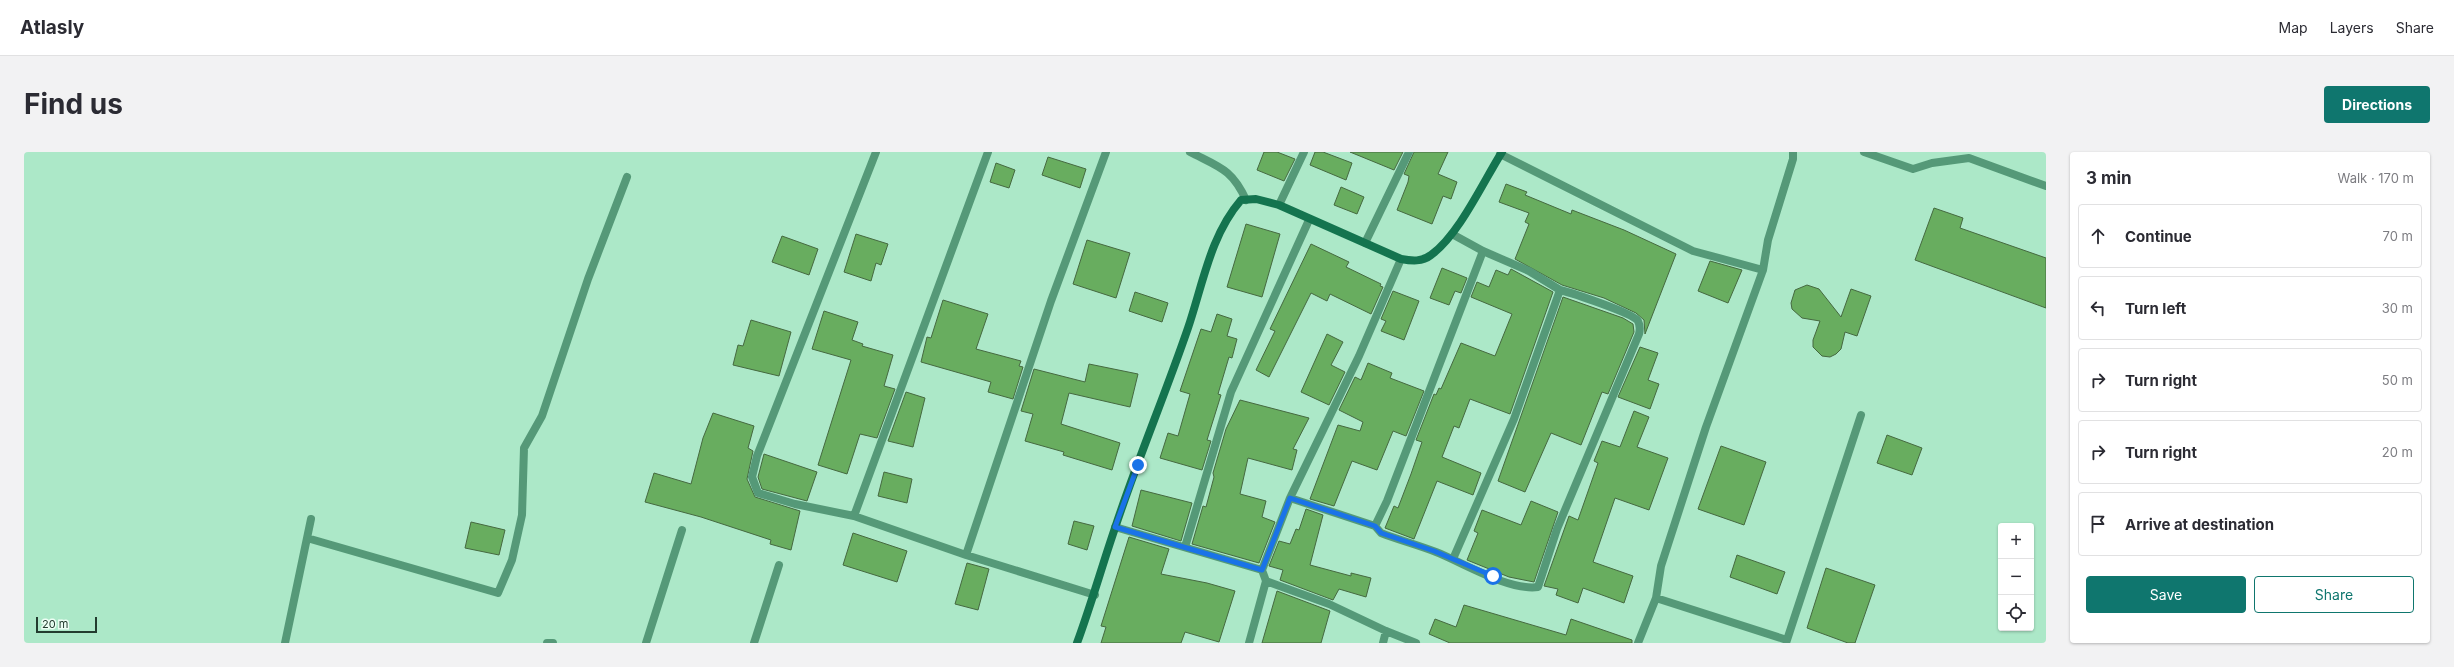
<!DOCTYPE html>
<meta charset="utf-8">
<style>
body{margin:0;font-family:Inter,sans-serif;background:#f2f2f3;color:#2b2b33}
.controls{position:absolute;right:12px;bottom:12px;display:grid;overflow:hidden;border-radius:4px;box-shadow:0 1px 3px #0004}
.controls button{width:36px;height:36px;display:grid;place-items:center;padding:0;border:0;border-bottom:1px solid #e1e1e2;background:#fff;color:#2b2b33;font:20px sans-serif}
.scale{position:absolute;left:12px;bottom:10px;width:61px;box-sizing:border-box;padding-left:4px;border:2px solid #233c2f;border-top:0;font-size:11px;line-height:14px;white-space:nowrap;color:#233c2f;-webkit-text-stroke:3px #edfef4;paint-order:stroke}
.stop{position:absolute;width:12px;height:12px;margin:-9px;border:3px solid #1a73e8;border-radius:50%;background:#fff}
.stop.end{background:#1a73e8;border-color:#fff;box-shadow:0 1px 4px #0008}
.list{margin:0;padding:0;list-style:none}
h2{display:flex;justify-content:space-between;align-items:center;height:52px;margin:0;padding:0 16px;font-size:17px}
h2 small{font-size:13px;font-weight:400;color:#7c7c81}
.list li{display:grid;grid-template-columns:26px 1fr auto;gap:12px;align-items:center;box-sizing:border-box;height:64px;margin:0 8px 8px;padding:0 8px;border:1px solid #e1e1e2;border-radius:4px}
.list b{display:block;font-size:15px;white-space:nowrap}
.list em{font-size:13px;font-style:normal;color:#7c7c81}
.actions{display:flex;gap:8px;padding:12px 16px}
.actions a{flex:1;padding:9px 0;border:1px solid #0f766e;border-radius:4px;text-align:center;font-size:14px;color:#0f766e}
.actions .main{background:#0f766e;color:#fff}
.icon{flex:none;width:22px;height:22px;fill:none;stroke:currentColor;stroke-width:2;stroke-linecap:round;stroke-linejoin:round}
.map{position:relative;flex:none;width:2022px;height:491px;overflow:hidden;border-radius:4px}
header{display:flex;align-items:center;gap:24px;box-sizing:border-box;height:56px;padding:0 20px;background:#fff;border-bottom:1px solid #e1e1e2}
header strong{font-size:19px}
nav{display:flex;gap:22px;margin-inline-start:auto;font-size:14px}
.intro{display:flex;align-items:center;justify-content:space-between;box-sizing:border-box;height:96px;padding:0 24px}
h1{margin:0;font-size:28px}
.button{padding:10px 18px;border-radius:4px;background:#0f766e;color:#fff;font-size:14px;font-weight:700}
main{display:flex;gap:24px;padding:0 24px}
aside{flex:1;background:#fff;border-radius:4px;box-shadow:0 1px 3px #0004}
.map>svg:first-child{display:block}
.building{fill:#68ad5f;stroke:#456940}
.lines{fill:none;stroke-linecap:round;stroke-linejoin:round}
.lane{stroke:#559978;stroke-width:8}
.street{stroke:#559978;stroke-width:8}
.secondary{stroke:#14744f;stroke-width:8}
.route{stroke:#1a73e8;stroke-width:5}
</style>
<header>
<strong>Atlasly</strong>
<nav><a>Map</a><a>Layers</a><a>Share</a></nav>
</header>
<div class="intro"><h1>Find us</h1><a class="button">Directions</a></div>
<main>
<div class="map">
<svg width="2022" height="491" viewBox="0 0 2022 491">
<rect width="100%" height="100%" fill="#ace8c8"/>
<path class="building" d="M 1240,0 L 1253,0 L 1271,7 L 1260,29 L 1233,18 Z
M 1291,0 L 1299,0 L 1328,11 L 1322,28 L 1286,13 Z
M 1326,0 L 1379,0 L 1370,18 Z
M 1390,0 L 1424,0 L 1414,22 L 1433,30 L 1427,47 L 1419,44 L 1408,72 L 1373,58 L 1384,30 L 1385,24 L 1380,22 Z
M 1024,5 L 1062,17 L 1056,36 L 1018,23 Z
M 972,11 L 991,18 L 985,36 L 966,30 Z
M 1482,32 L 1503,40 L 1501,43 L 1547,62 L 1548,58 L 1600,78 L 1652,102 L 1621,182 L 1620,168 L 1612,161 L 1580,146 L 1538,133 L 1491,107 L 1505,72 L 1501,70 L 1505,61 L 1475,50 Z
M 1317,35 L 1340,45 L 1333,62 L 1310,53 Z
M 1910,56 L 1939,66 L 1936,76 L 2022,106 L 2022,156 L 1891,108 Z
M 1222,72 L 1256,82 L 1238,145 L 1203,135 Z
M 832,82 L 864,92 L 857,113 L 852,111 L 847,129 L 820,120 Z
M 758,84 L 794,97 L 785,123 L 748,110 Z
M 1063,88 L 1106,101 L 1092,146 L 1049,132 Z
M 1287,92 L 1325,110 L 1322,115 L 1357,132 L 1356,134 L 1359,135 L 1347,162 L 1306,142 L 1303,149 L 1287,141 L 1245,225 L 1232,218 L 1251,179 L 1246,177 Z
M 1686,109 L 1718,118 L 1704,151 L 1674,139 Z
M 1418,116 L 1443,126 L 1437,141 L 1431,139 L 1425,153 L 1406,146 Z
M 1487,117 L 1529,140 L 1486,262 L 1446,247 L 1435,276 L 1430,274 L 1418,305 L 1457,321 L 1449,343 L 1413,329 L 1390,387 L 1361,376 L 1370,354 L 1374,356 L 1387,322 L 1398,290 L 1392,288 L 1410,242 L 1412,243 L 1415,236 L 1417,237 L 1437,191 L 1471,204 L 1488,162 L 1447,145 L 1453,130 L 1465,135 L 1472,118 L 1484,123 Z
M 1783,133 L 1795,137 L 1817,165 L 1827,137 L 1847,144 L 1833,184 L 1821,180 L 1817,197 L 1812,202 L 1806,205 L 1798,204 L 1789,195 L 1789,188 L 1796,169 L 1778,166 L 1768,157 L 1767,151 L 1771,138 Z
M 1369,139 L 1395,149 L 1380,188 L 1357,179 L 1362,169 L 1357,167 Z
M 1111,140 L 1144,151 L 1138,170 L 1105,159 Z
M 1539,145 L 1599,166 L 1609,172 L 1610,180 L 1584,242 L 1578,240 L 1557,293 L 1527,281 L 1501,340 L 1474,329 Z
M 919,148 L 964,162 L 952,197 L 997,209 L 995,214 L 999,215 L 989,247 L 964,240 L 967,230 L 897,210 L 903,185 L 907,186 Z
M 800,159 L 834,170 L 828,188 L 839,192 L 838,194 L 869,203 L 860,234 L 871,237 L 853,286 L 836,282 L 823,322 L 794,313 L 827,208 L 788,197 Z
M 1193,162 L 1208,167 L 1203,184 L 1213,187 L 1208,206 L 1205,205 L 1194,242 L 1197,243 L 1183,288 L 1187,289 L 1178,318 L 1136,306 L 1144,281 L 1154,284 L 1166,242 L 1156,239 L 1177,177 L 1187,180 Z
M 727,168 L 767,180 L 755,224 L 709,213 L 714,193 L 719,194 Z
M 1303,182 L 1319,190 L 1307,213 L 1321,220 L 1305,253 L 1277,240 Z
M 1616,195 L 1634,201 L 1624,228 L 1635,232 L 1626,257 L 1594,245 Z
M 1344,211 L 1368,221 L 1366,226 L 1400,239 L 1382,284 L 1369,279 L 1353,318 L 1328,309 L 1310,354 L 1286,347 L 1314,273 L 1336,279 L 1339,270 L 1315,258 L 1331,225 L 1337,228 Z
M 1065,212 L 1114,222 L 1106,255 L 1045,241 L 1037,272 L 1096,291 L 1088,318 L 1039,303 L 1040,300 L 1001,289 L 1009,262 L 997,259 L 1010,217 L 1061,230 Z
M 882,240 L 901,246 L 889,295 L 864,289 Z
M 1216,248 L 1285,266 L 1269,297 L 1273,298 L 1268,318 L 1224,306 L 1216,342 L 1242,349 L 1238,365 L 1251,370 L 1235,411 L 1168,392 L 1179,354 L 1182,355 L 1190,325 L 1189,321 L 1202,277 Z
M 1610,259 L 1625,265 L 1613,295 L 1644,306 L 1625,358 L 1591,346 L 1569,410 L 1609,424 L 1600,451 L 1559,436 L 1554,451 L 1532,443 L 1534,437 L 1520,434 L 1545,364 L 1554,368 L 1574,311 L 1570,309 L 1578,289 L 1596,295 Z
M 689,261 L 730,274 L 724,296 L 729,299 L 723,327 L 731,345 L 776,359 L 767,398 L 746,392 L 747,388 L 677,365 L 621,350 L 630,321 L 667,332 L 679,286 Z
M 1863,283 L 1898,296 L 1888,323 L 1853,311 Z
M 1697,294 L 1742,310 L 1720,373 L 1674,357 Z
M 740,302 L 793,320 L 783,349 L 738,337 L 734,325 Z
M 860,320 L 888,327 L 883,351 L 854,344 Z
M 1117,338 L 1168,351 L 1157,389 L 1108,374 Z
M 1507,349 L 1534,360 L 1510,430 L 1485,425 L 1443,408 L 1454,381 L 1450,379 L 1458,358 L 1497,373 Z
M 1282,357 L 1299,363 L 1286,413 L 1327,424 L 1327,421 L 1347,426 L 1342,445 L 1315,437 L 1309,448 L 1256,428 L 1259,418 L 1245,414 L 1255,389 L 1266,392 L 1272,377 L 1275,378 Z
M 1050,369 L 1070,374 L 1063,398 L 1044,392 Z
M 447,370 L 481,378 L 475,403 L 441,396 Z
M 829,381 L 883,399 L 873,430 L 819,413 Z
M 1105,385 L 1145,397 L 1137,422 L 1183,431 L 1211,439 L 1195,490 L 1161,480 L 1157,491 L 1077,491 L 1082,475 L 1077,474 Z
M 1713,403 L 1761,420 L 1753,442 L 1706,425 Z
M 943,411 L 965,417 L 954,458 L 931,452 Z
M 1802,416 L 1851,433 L 1831,491 L 1824,491 L 1783,476 Z
M 1253,439 L 1306,459 L 1297,491 L 1238,491 Z
M 1440,453 L 1542,483 L 1547,467 L 1608,488 L 1608,491 L 1426,491 L 1405,482 L 1411,467 L 1432,475 Z"/>
<g class="lines">
<path class="lane" d="M 1840,0 L 1889,17 L 1908,11 L 1945,6 L 2022,34"/>
<path class="street" d="M 852,0 L 733,304 L 728,325 L 734,341 L 771,352 L 830,364 L 942,403 L 1071,443
M 1166,0 C 1195,15 1208,17 1222,48
M 1476,2 L 1669,99 L 1739,118 L 1682,275 L 1637,414 L 1632,446 L 1614,491
M 1255,53 L 1280,0
M 1428,82 L 1459,99 L 1505,119 L 1536,138 L 1490,267 L 1429,407
M 1341,91 L 1385,0
M 1459,99 L 1363,349 L 1351,374 L 1357,381 C 1375,388 1394,393 1412,400 C 1440,411 1485,439 1514,435 L 1533,377 L 1615,182 C 1616,178 1616,173 1614,169 C 1609,161 1548,141 1536,138
M 1739,118 L 1744,88 L 1769,7 L 1769,0
M 1266,346 L 1351,374
M 830,364 L 964,0
M 1091,375 L 1238,418 L 1242,429 L 1305,452 L 1362,479 L 1392,491
M 283,386 L 474,441 L 488,408 L 498,363 L 500,296 L 518,264 L 564,127 L 603,25
M 1161,395 L 1207,240 L 1285,68
M 942,403 L 1027,149 L 1082,0
M 1238,418 L 1266,346 L 1335,204 L 1377,107
M 1632,446 L 1763,488
M 261,491 L 287,367
M 523,491 L 529,491
M 622,491 L 658,378
M 730,491 L 755,413
M 1225,491 L 1242,429
M 1359,491 L 1362,479
M 1762,491 L 1837,263"/>
<path class="secondary" d="M 1053,491 C 1067,453 1078,414 1091,376 C 1113,309 1141,243 1164,176 C 1179,132 1186,84 1217,48 L 1232,47 L 1255,53 L 1377,107 C 1388,109 1398,110 1407,103 C 1435,83 1459,30 1478,0"/>
</g>
<g class="lines">
<path class="route" d="M 1114,313 L 1091,375 L 1238,418 L 1266,346 L 1351,374 L 1357,381 L 1410,399 L 1469,424"/>
</g>
</svg>
<div class="controls">
<button>+</button>
<button>−</button>
<button><svg class="icon" aria-label="locate" viewBox="0 0 24 24"><circle cx="12" cy="12" r="6"/><path d="M12 2v4M12 18v4M2 12h4M18 12h4"/></svg></button>
</div>
<div class="scale">20 m</div>
<div class="stop" style="left:1469px;top:424px"></div>
<div class="stop end" style="left:1114px;top:313px"></div>
</div>
<aside>
<h2>3 min<small>Walk · 170 m</small></h2>
<ul class="list">
<li><svg class="icon" aria-label="ahead" viewBox="0 0 24 24"><path d="M12 20V5M6 11l6-6 6 6"/></svg><div><b>Continue</b></div><em>70 m</em></li>
<li><svg class="icon" aria-label="left" viewBox="0 0 24 24"><path d="M17 20v-9H6M10 6l-5 5 5 5"/></svg><div><b>Turn left</b></div><em>30 m</em></li>
<li><svg class="icon" aria-label="right" viewBox="0 0 24 24"><path d="M7 20v-9h11M14 6l5 5-5 5"/></svg><div><b>Turn right</b></div><em>50 m</em></li>
<li><svg class="icon" aria-label="right" viewBox="0 0 24 24"><path d="M7 20v-9h11M14 6l5 5-5 5"/></svg><div><b>Turn right</b></div><em>20 m</em></li>
<li><svg class="icon" aria-label="arrive" viewBox="0 0 24 24"><path d="M6 21V4h12l-3 4 3 4H6"/></svg><div><b>Arrive at destination</b></div></li>
</ul>
<div class="actions"><a class="main">Save</a><a>Share</a></div>
</aside>
</main>
